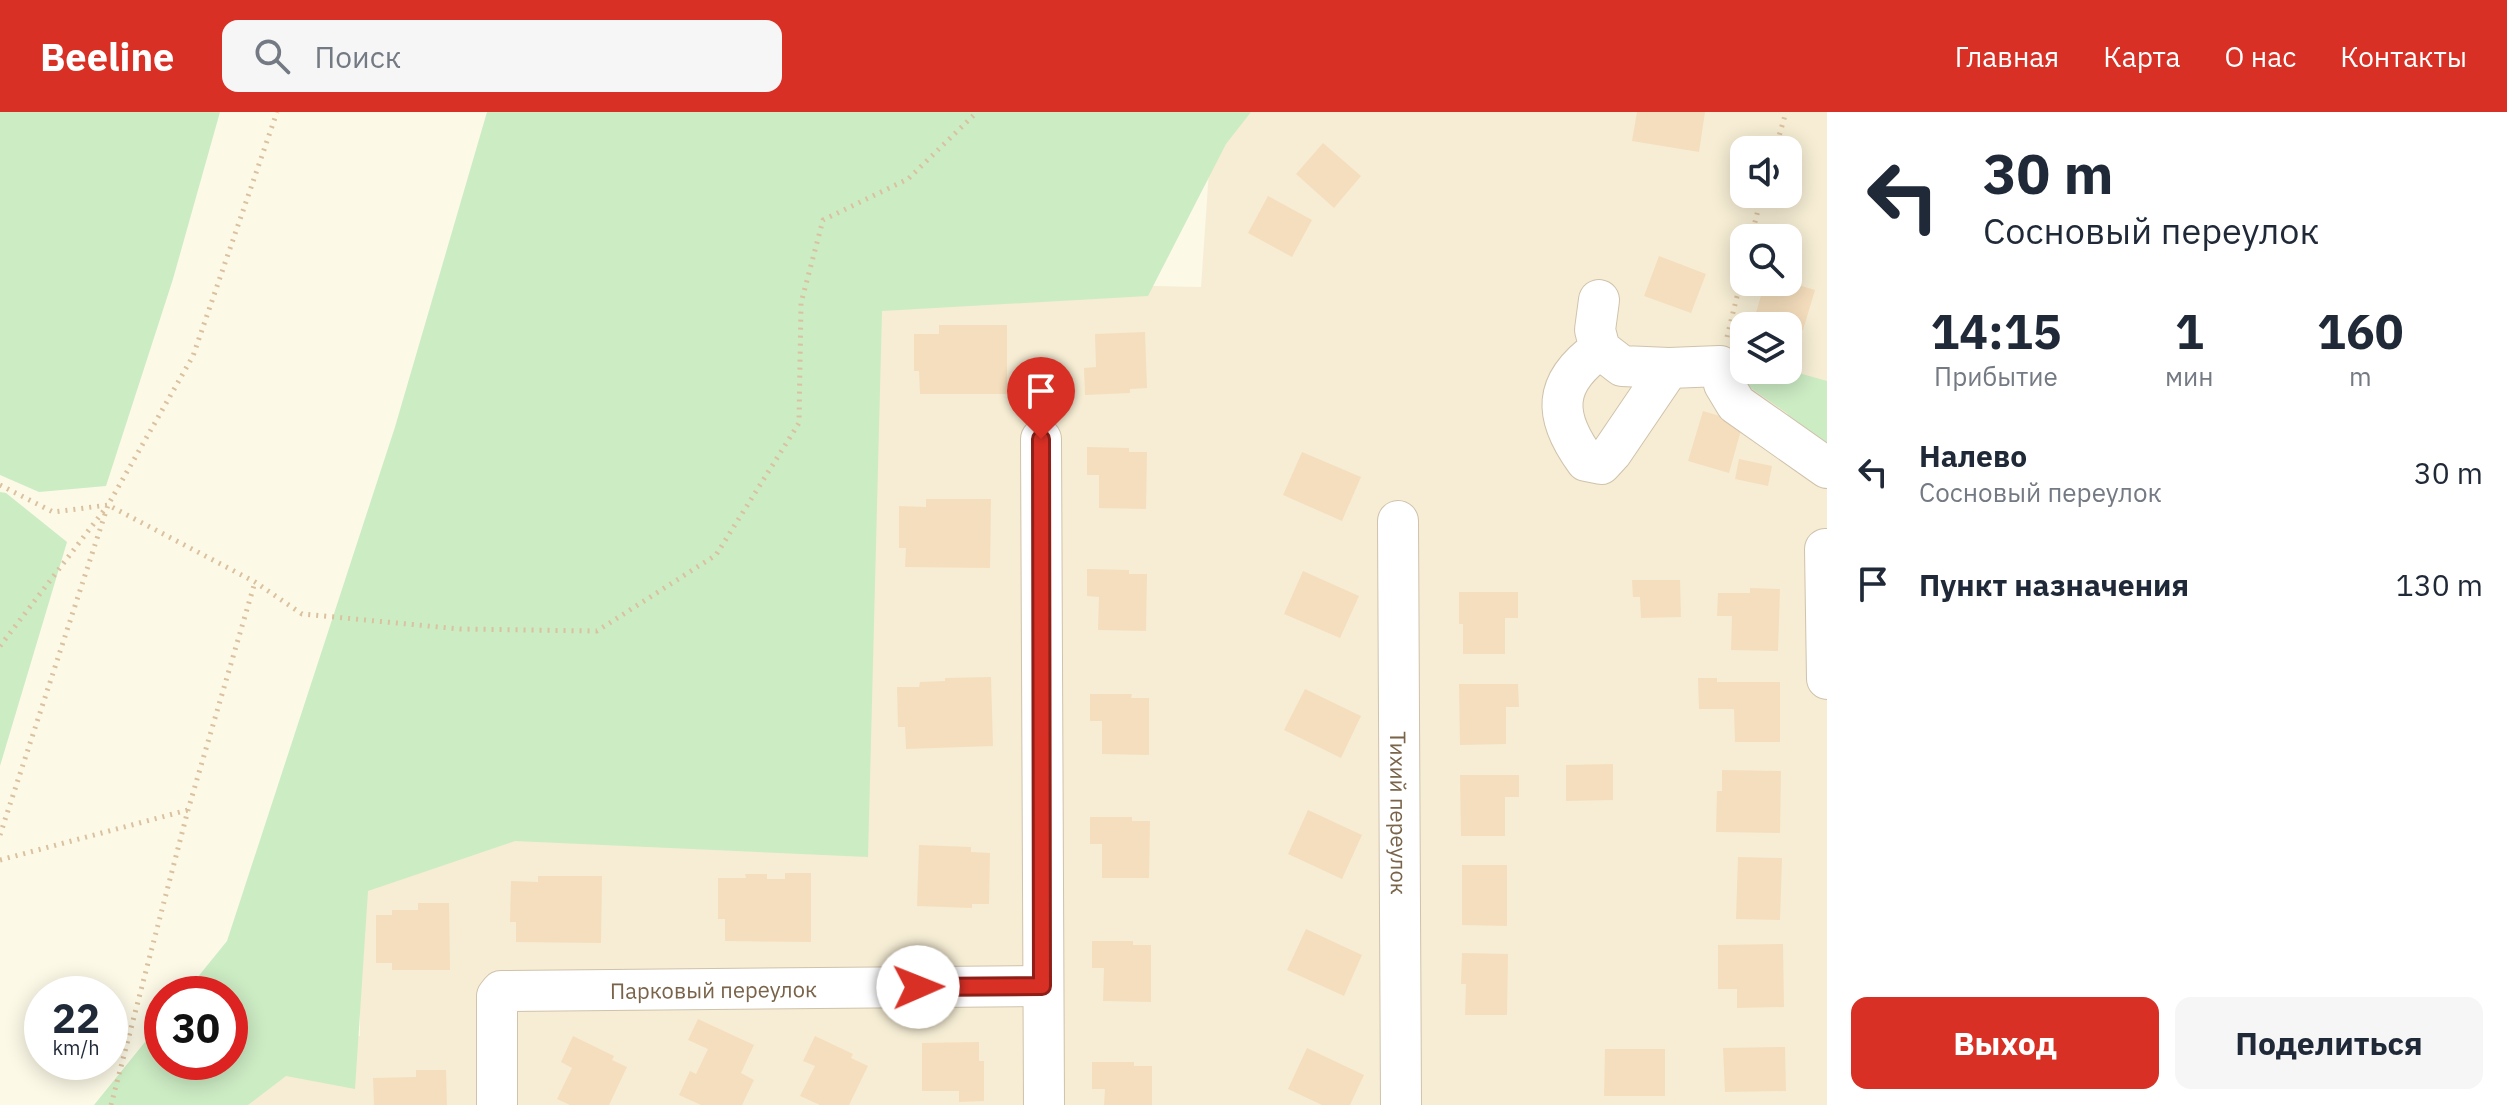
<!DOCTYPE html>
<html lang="ru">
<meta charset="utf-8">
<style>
body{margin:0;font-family:"IBM Plex Sans",sans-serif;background:#f6f6f7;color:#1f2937;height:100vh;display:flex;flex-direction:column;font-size:30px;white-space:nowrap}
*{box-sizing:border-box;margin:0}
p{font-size:26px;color:#747a83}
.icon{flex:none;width:44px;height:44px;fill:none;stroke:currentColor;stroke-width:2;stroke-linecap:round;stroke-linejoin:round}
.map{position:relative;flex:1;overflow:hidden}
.side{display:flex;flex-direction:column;background:#fff;width:680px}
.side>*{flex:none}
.top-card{background:#fff;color:#1f2937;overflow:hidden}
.fabs{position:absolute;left:1730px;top:24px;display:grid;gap:16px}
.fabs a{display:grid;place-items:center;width:72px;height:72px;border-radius:16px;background:#fff;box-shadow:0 4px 20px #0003;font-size:40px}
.speed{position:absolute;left:24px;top:864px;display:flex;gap:16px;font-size:40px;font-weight:700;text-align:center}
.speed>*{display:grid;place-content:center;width:104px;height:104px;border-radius:50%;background:#fff;box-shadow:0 4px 20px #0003;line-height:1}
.speed small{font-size:20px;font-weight:400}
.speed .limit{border:12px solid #d22;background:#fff;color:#111}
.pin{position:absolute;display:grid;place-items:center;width:68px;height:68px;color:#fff;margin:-82px -34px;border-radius:50% 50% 50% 0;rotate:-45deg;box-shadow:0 0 8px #0007}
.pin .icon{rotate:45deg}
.me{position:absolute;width:88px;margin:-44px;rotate:89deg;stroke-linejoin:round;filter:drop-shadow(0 0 6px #0008)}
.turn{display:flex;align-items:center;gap:28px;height:168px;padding:0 24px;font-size:36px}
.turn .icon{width:104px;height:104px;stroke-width:2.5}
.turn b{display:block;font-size:56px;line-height:68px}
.eta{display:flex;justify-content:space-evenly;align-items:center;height:136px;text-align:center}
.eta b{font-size:48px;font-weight:700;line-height:56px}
.action{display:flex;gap:16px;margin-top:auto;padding:16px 24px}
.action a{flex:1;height:92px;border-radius:16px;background:#d93025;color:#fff;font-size:32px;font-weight:700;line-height:92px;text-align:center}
.action a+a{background:#f6f6f7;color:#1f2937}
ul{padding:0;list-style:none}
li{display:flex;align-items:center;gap:24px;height:112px;padding:0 24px}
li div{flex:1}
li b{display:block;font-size:30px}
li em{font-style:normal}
header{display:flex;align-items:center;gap:48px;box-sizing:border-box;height:112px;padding:0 40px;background:#d93025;color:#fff}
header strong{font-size:38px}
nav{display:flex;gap:44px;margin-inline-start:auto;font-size:28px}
.search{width:560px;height:72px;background:#f6f6f7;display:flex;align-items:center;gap:20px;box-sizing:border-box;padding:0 28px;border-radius:16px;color:#747a83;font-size:30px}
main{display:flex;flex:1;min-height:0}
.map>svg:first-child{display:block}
.residential{fill:#f6edd4;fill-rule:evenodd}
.green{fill:#ccecc4}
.building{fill:#f5debd}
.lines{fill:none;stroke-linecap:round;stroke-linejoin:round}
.minor-casing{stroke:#d0c2ab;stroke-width:42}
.path{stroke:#dac19f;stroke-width:5;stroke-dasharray:2 6;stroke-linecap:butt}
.minor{stroke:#fff;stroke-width:40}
.route-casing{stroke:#8d1f18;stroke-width:20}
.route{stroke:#d93025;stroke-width:14}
.labels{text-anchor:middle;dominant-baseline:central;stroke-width:6;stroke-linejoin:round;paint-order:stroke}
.street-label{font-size:22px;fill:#796349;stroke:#fffcee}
</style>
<header>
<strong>Beeline</strong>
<div class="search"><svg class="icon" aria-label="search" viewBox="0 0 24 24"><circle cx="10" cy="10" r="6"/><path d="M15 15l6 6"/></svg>Поиск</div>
<nav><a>Главная</a><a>Карта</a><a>О нас</a><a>Контакты</a></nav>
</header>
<main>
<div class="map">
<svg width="1827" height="993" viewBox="0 0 1827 993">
<rect width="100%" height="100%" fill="#fdf9e7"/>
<path class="residential" d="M1213,0h614v993h-1671l6,-43h68v-28l130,2 -1,-221 493,-536 349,8zM1744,38h44v44h-44zM1744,126h44v44h-44zM1744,214h44v44h-44z"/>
<path class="green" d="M0,0h220l-47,167 -67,207 -67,6 -39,-17z
M487,0h764l-25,32 -78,152 -266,15 -14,546 -353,-16 -147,50 -13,198 -69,-13 -38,29h-154l68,-84v41h68v-68h-46l43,-53 168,-514z
M1744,251v7h44l39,11v78l-45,-33 6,-12 -50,-35 3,-15z
M0,380l6,1 61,49 -67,224z"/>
<path class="building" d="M1637,0h68l-6,40 -67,-11z
M1323,31l38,33 -27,32 -38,-34z
M1268,84l44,24 -20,37 -44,-24z
M1659,144l47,18 -15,39 -47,-17z
M1765,170h23l27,8 -12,40 -48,-14z
M939,213h68v69h-87l-1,-23h-5v-37h25z
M1145,220l2,56 -17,1v4l-45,2 -1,-27 12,-1 -1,-33z
M1703,299l40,12 -14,50 -41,-12z
M1087,335l42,1v4h18l-1,57 -47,-1v-33h-12z
M1302,340l59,25 -19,44 -59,-26z
M1739,347l33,7 -4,20 -33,-7z
M926,387h65l-1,69 -85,-1 1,-19h-7v-42l27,1z
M1087,457l42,1v4h18l-1,57 -48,-1 1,-33 -12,-1z
M1303,459l56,25 -19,42 -56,-24z
M1632,468h48l1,37 -40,1 -1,-21h-7z
M1750,476l30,1 -2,62 -47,-1 1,-34h-15l1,-23h32z
M1459,480h59v26h-13v36h-42v-30h-4z
M991,565l2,69 -87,3 -1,-22h-7l-1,-40h22l1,-5 25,-1v-3z
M1698,566h19v4h63v60h-45l-1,-33h-35z
M1459,572h59l1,23h-13v37l-46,1z
M1305,577l56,27 -20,42 -57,-28z
M1090,582h42l-1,4h18v57l-47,-1v-33h-12z
M1613,652v36l-47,1v-36z
M1722,658l59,1 -1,62 -64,-1 1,-41h5z
M1460,663h59v22h-14v39h-44z
M1308,698l54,25 -20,44 -54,-25z
M1090,705h42v4h18l-1,57h-47v-34h-12z
M919,733l52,2v5l19,1 -1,51h-17v4l-55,-2z
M1738,745l44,1 -2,62 -44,-1z
M1462,753h45v61l-45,-1z
M785,761h26v69l-86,-1v-22h-7v-41h28l-1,-4h22v5h18z
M538,764h64l-1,67 -85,-1v-20h-6l1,-41 27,1z
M418,791h31l1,67h-58v-7h-16v-48h16v-5h26z
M1306,817l56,26 -18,41 -57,-26z
M1092,829h41v4h18v57l-48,-1 1,-33h-12z
M1783,832l1,63 -47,1v-19h-19v-44z
M1462,841l46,1 -1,61h-42l1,-31h-5z
M698,907l56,26 -13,28 13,7 -12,25h-41l-22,-10 11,-24 6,3 12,-25 -20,-9z
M573,924l41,20 -2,4 15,7 -18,38h-39l-13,-6 15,-31 -11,-6z
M815,924l38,18 -2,4 17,8 -19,39h-29l-20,-9 15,-30 -12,-5z
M979,930v19h5v40l-25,1v-11h-37v-48z
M1785,935l1,44 -61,1 -2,-44z
M1307,936l57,27 -14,30h-28l-34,-16z
M1605,937h60v47h-61z
M1092,950h42v4h18v39h-48l1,-16h-13z
M416,958h30l1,35h-73l-1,-27 43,-1z"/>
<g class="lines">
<g class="minor-casing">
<g id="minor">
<path d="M1599,188l-4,30 5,19 22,17 47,2 -57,84 -11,12 -15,-3c-33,-45 -34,-78 14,-112"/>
<path d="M1669,256l51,-2 4,18 12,20 91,64"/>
<path d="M1041,327l3,666"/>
<path id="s1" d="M1398,409l3,584"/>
<path d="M1825,437l2,130"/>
<path id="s2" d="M497,993v-109l4,-5 541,-5"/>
</g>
</g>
<path class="path" d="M1775,38l11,-38
M1751,126l11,-44
M1727,225l17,-69
M0,373l53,27 55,-7 147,77 47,32 158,15 137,2 119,-76 83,-132 2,-120 22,-83 85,-41 69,-67
M0,534l105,-137
M0,723l108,-330 85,-149 84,-244
M0,748l188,-50
M111,993l77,-295 67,-228"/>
<use href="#minor" class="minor"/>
</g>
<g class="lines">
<g class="route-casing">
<path id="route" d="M918,875l124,-1 -1,-547"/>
</g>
<use href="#route" class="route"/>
</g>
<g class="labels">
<g class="street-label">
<text stroke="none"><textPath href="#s1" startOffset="292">Тихий переулок</textPath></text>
<text stroke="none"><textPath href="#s2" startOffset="328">Парковый переулок</textPath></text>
</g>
</g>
</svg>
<div class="fabs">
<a><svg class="icon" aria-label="sound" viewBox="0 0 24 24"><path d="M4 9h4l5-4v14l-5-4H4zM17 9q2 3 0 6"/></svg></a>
<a><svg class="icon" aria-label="search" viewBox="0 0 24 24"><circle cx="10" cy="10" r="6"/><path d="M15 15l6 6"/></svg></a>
<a><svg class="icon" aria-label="layers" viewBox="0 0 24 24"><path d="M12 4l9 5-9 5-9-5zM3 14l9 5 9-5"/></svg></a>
</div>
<div class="speed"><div>22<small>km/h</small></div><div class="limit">30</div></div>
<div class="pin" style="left:1041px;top:327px;background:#d93025"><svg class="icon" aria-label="arrive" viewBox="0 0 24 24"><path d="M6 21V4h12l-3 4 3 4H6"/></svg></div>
<svg class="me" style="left:918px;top:875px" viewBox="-20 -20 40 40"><circle r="19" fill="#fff"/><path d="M0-13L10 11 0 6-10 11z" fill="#d93025"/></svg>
</div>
<section class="side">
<div class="top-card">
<div class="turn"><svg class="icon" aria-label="left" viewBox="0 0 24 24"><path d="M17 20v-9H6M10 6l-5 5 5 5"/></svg><div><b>30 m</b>Сосновый переулок</div></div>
</div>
<div class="eta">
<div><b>14:15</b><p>Прибытие</p></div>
<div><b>1</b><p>мин</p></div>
<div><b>160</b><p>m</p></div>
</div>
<ul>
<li><svg class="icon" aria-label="left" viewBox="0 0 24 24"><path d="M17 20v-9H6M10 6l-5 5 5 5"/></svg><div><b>Налево</b><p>Сосновый переулок</p></div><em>30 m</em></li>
<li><svg class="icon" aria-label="arrive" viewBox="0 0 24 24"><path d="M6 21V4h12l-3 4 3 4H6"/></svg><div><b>Пункт назначения</b></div><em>130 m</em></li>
</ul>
<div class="action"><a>Выход</a><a>Поделиться</a></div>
</section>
</main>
